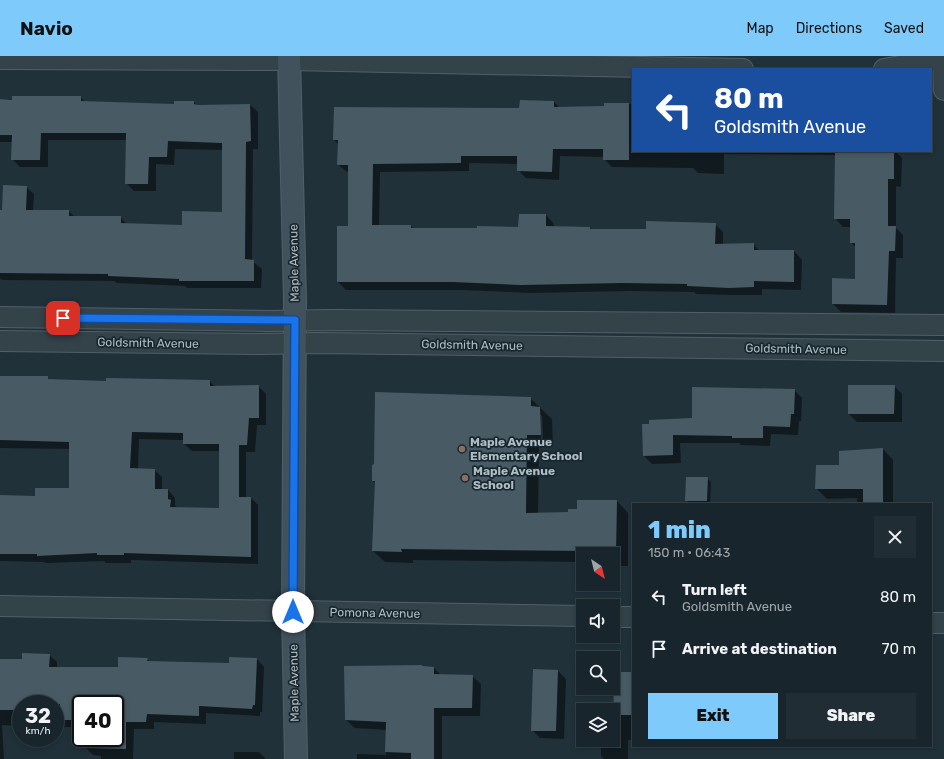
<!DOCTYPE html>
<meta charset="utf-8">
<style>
body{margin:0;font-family:Rubik,sans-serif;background:#212d34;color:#f1f3f6;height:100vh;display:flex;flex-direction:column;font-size:15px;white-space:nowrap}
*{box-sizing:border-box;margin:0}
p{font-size:13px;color:#9fa5a9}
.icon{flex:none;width:22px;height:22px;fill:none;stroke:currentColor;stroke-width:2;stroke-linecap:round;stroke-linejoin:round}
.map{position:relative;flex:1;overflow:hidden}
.side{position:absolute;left:632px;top:447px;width:300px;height:244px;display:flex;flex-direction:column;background:#18252c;border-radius:0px;box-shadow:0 2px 6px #0003,0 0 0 1px #364248}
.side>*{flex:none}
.guide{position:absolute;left:632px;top:12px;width:300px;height:84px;border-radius:0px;box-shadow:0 2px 6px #0003,0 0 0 1px #364248;background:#1a4fa0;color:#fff;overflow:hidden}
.needle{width:26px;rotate:145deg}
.controls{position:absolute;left:576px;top:491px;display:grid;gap:8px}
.controls a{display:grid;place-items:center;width:44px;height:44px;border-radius:0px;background:#18252c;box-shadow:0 2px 6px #0003,0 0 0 1px #364248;font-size:20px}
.speed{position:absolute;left:12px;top:639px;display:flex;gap:8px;font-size:20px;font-weight:700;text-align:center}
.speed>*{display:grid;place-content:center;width:52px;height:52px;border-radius:50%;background:#18252c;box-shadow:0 2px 6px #0003,0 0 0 1px #364248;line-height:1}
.speed small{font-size:10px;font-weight:400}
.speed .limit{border:2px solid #111;border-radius:6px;background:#fff;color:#111}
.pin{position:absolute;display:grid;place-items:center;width:34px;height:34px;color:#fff;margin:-17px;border-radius:8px;box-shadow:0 2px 6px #0006}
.me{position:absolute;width:44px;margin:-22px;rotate:0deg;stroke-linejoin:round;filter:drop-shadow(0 0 3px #0008)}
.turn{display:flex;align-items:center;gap:14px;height:84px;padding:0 16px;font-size:18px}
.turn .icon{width:52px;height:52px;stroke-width:2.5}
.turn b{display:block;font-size:28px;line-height:34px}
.round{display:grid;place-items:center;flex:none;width:42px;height:42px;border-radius:0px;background:#212d34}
.overview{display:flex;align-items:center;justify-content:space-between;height:68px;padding:0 16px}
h1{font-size:24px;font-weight:800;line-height:30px;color:#7ecafb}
.action{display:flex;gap:8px;margin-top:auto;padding:8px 16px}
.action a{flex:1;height:46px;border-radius:0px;background:#7ecafb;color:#111;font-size:16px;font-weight:800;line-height:46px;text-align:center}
.action a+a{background:#212d34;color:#f1f3f6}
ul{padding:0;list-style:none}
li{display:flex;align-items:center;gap:12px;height:52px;padding:0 16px}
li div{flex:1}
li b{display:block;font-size:15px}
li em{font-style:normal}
header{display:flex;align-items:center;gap:24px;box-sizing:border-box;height:56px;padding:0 20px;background:#7ecafb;color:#111}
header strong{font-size:19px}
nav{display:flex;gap:22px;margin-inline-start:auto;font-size:14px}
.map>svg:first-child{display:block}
.shadow{fill:#0007;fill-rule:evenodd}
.building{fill:#485b65;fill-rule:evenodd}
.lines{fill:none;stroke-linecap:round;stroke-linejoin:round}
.street-casing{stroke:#516068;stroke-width:22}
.secondary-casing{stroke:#516068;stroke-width:24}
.street{stroke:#34424a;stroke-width:20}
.secondary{stroke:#42525d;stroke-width:22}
.route-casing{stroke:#114b97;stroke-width:10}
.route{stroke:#1a73e8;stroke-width:7}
.education-dot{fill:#8d6e63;stroke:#19272e;stroke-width:1.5}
.labels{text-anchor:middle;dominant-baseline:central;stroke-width:3.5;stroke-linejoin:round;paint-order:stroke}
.street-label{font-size:12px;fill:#aebdc6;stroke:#19272e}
.poi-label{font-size:12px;font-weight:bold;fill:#aebdc6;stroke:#19272e;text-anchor:start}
</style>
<header>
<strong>Navio</strong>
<nav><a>Map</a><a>Directions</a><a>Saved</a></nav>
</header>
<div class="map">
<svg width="944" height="703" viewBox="0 0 944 703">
<rect width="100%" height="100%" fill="#20313a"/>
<path class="shadow" d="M80,41l6,5 89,3 19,-3 4,4 52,-1 8,7v37h-5l-1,112 10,8 -1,19h-74l-2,-2 -68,-3 -3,-2 -111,-1 -3,-1v-68h3l23,-24 8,7 -1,17h36l6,6h45l7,7 56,2 40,-13v-63l-48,-1 -1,16 -18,-1v27h-22l-8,-8 1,-43h-79v27h-28l-8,-8v-17h-12v-42z
M554,46l6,6 45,-1v-3h28v47h262l7,7 -1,29 -5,-1v42l7,7v23h-7l-1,55 -54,-1 -8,-8 23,-24v-32l-5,-6v-15h-8l-8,-9 1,-63 -112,-1v20l-26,-1 -5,-5 -81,-1 -8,-8v-2l-44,-1 -1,24 -33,-2 -8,-8v-6l-49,-1v8l-89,1 -1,54h32l3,3 105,-1 27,-13 8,9v3l36,1 3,2h54l68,-6 8,8v13l30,-1 7,7h34l8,9 -1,30 -39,-1v6h-24l-42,-1 -2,-2 -64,-1 -100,2 -68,-3h-116l-8,-8 11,-55v-54l-11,-8 1,-20 -5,-5 186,-30z
M0,321h47l3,3 57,2 103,-1 5,6 43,-1 8,8v31h-9l-2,27h-9v46h5l7,7v59l-127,-4v3h-25l-2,-2 -58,2 -2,-1 -44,-1v-65l36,1 34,-8v-40l-70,-1zM139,383l45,1v4l8,7h28v58l-42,-1 -3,-3v-7l-7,-8h-6v-13l-8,-7 -16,-1z
M894,330l8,8v28h-45l-8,-8z
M794,334l8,8 -1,23h-2l-1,14 -27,-1 -1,12 -29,-1 -2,-2h-59l1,20 -29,1 -8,-8 49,-37z
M530,342l22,21 1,27h-14l-1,68 31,-1 48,-12 11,12v53h-15v-12h-30v8l-170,-2v3l-28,-1 -12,-11 3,-68 -3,-2v-16zM540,358l2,2 1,24h-2z
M883,393l10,11v44h-36v-6l-30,1 -11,-11 24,-22z
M707,422l4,4 -1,22h-20l-4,-4z
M49,599l8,7v6h62l28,-9 3,3 80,2 27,-5 7,8 -2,45h-2v4l-54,-3v11l-52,-2v7h-20l-1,30h-32v-3l-8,-1 -7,-7v-10h29v-34h-34v23h-26v-23h-34v22l-19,-1 2,34h-4v-99h23z
M422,610l2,2h10l7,7 31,1 9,8 -1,32h-38v43h-85v-5l29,1 1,-25 -32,-2 -9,-8 -1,-53z
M558,615l8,8 -2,60 -24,-1 -8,-8z
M614,617h19v67h-5v19h-24l-3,-3v-16h12v-4h6l-4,-4z
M234,696h25l7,7h-32z"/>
<path class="building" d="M12,40h69v5l93,3v-3h20v3l4,1 52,-1 1,37 -5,1 -1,117 9,1v21h-75v-2l-71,-3v-2l-108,-1v-63h2l1,-25 24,1 -1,24h43v6h52v7l61,2v-14l40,1v-69l-54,-2 -1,16h-18l-1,27h-23l1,-51h-85l-1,27h-29l1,-25h-12v-36l12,1z
M520,44l34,1v6l50,-1v-3h25v57h-26v-11h-50l-1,23 -35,-1v-15h-56v7l-88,1 -1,61h39v3h66v-2l41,1 1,-13h27v12l44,1v2h56v-8l70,2 -1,21 39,-1v7h40v32l-40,-1v6l-25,1 -42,-2v-2l-65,-1 -101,2 -68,-3h-116v-56h11v-61h-11l1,-25h-5l1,-33 185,1z
M835,95h59v28h-6v47h8l-1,25h-6l-2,54 -55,-1v-26l23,1v-36h-5v-24h-16z
M0,320h48v3l58,2v-3l104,2v6l49,-1v33h-10l-2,27h-8v52h12v60l-127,-4v2h-27v-2l-60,3v-2h-37v-59l35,1v-8h34v-46l-69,-2zM132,376l51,1v11h36v64l-49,-1 1,-7 -3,-1v-10h-13v-20l-25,-1z
M848,329h47l-1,29h-46z
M692,331l103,2 -1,25h-3l-1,13 -27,-1v12h-31v-2l-59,-1v20l-30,1 -1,-32h7v-4l43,-2z
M375,336l156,5v9l9,1 1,28h-14l-1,78 42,-1v-3h9v-9h40l-1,54h-28v-3l-187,-2 1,3 -30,-1 3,-70h-3v-16l2,-1z
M883,392v56h-20v-15h-48l1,-24h23v-14z
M686,421h22l-1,24h-22z
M22,597l28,1 -1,13h69v-10l30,1 -1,3 82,2v-6l28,1 -2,47h-2l-1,4 -53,-3v10l-52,-2 -1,8h-20v27l-41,-1v-10h30v-34h-34v16h-20l-1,-16h-39v6h-21v-51h22z
M422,609v1l12,1v7l39,1 -1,33h-38v51h-23v-6l-26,-1 1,-30 -41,-2 -1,-54z
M533,613l25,1 -2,61h-25z
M613,616h20v43h-19z"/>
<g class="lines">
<g class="street-casing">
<path id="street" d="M943,0l1,34
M0,3l289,1 454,9
M884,13l60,-11
M0,261l269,4 62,-1 613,5
M0,285l259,3 61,-1 624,8
M0,550l583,10
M613,561h20
M931,567h13"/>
</g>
<g class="secondary-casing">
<path id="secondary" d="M289,0l6,245 -2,311 3,147"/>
</g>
<use href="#street" class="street"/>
<use href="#secondary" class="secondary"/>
</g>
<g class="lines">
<g class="route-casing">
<path id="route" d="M63,262l232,2 -2,292"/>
</g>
<use href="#route" class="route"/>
</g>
<g class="education-dot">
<circle cx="462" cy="393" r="4"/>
<circle cx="465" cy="422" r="4"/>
</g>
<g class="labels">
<g class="street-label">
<text transform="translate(294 207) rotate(-91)">Maple Avenue</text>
<text transform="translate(148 287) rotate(1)">Goldsmith Avenue</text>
<text transform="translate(472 289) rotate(1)">Goldsmith Avenue</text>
<text transform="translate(796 293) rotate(1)">Goldsmith Avenue</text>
<text transform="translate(375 557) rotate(1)">Pomona Avenue</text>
<text transform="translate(294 627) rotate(-91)">Maple Avenue</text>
</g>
<g class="poi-label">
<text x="470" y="386">Maple Avenue<tspan x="470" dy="14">Elementary School</tspan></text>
<text x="473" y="415">Maple Avenue<tspan x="473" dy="14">School</tspan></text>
</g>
</g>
</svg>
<div class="controls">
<a><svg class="needle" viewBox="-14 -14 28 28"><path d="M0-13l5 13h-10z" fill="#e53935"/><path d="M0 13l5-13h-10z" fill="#9fa5a9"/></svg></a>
<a><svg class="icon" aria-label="sound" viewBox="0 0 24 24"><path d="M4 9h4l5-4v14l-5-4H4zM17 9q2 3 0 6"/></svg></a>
<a><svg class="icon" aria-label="search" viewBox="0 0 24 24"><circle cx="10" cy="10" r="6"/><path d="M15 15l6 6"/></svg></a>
<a><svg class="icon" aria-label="layers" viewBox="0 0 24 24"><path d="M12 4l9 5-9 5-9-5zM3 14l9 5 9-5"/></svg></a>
</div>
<div class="speed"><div>32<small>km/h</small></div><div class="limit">40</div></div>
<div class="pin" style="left:63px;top:262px;background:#d93025"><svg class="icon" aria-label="arrive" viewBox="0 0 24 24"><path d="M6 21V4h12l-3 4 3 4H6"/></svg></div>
<svg class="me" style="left:293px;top:556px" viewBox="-20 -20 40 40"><circle r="19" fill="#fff"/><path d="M0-13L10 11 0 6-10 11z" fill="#1a73e8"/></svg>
<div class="guide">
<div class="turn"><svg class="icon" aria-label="left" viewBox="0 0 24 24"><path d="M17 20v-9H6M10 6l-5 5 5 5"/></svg><div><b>80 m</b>Goldsmith Avenue</div></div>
</div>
<section class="side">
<div class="overview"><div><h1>1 min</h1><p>150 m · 06:43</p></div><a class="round"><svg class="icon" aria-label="close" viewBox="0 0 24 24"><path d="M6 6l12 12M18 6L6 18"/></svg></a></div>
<ul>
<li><svg class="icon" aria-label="left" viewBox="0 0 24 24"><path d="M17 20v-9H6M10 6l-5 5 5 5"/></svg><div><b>Turn left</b><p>Goldsmith Avenue</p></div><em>80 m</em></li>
<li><svg class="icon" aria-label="arrive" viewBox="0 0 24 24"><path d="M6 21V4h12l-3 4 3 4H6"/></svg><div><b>Arrive at destination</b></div><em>70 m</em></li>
</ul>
<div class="action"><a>Exit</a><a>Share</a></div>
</section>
</div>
